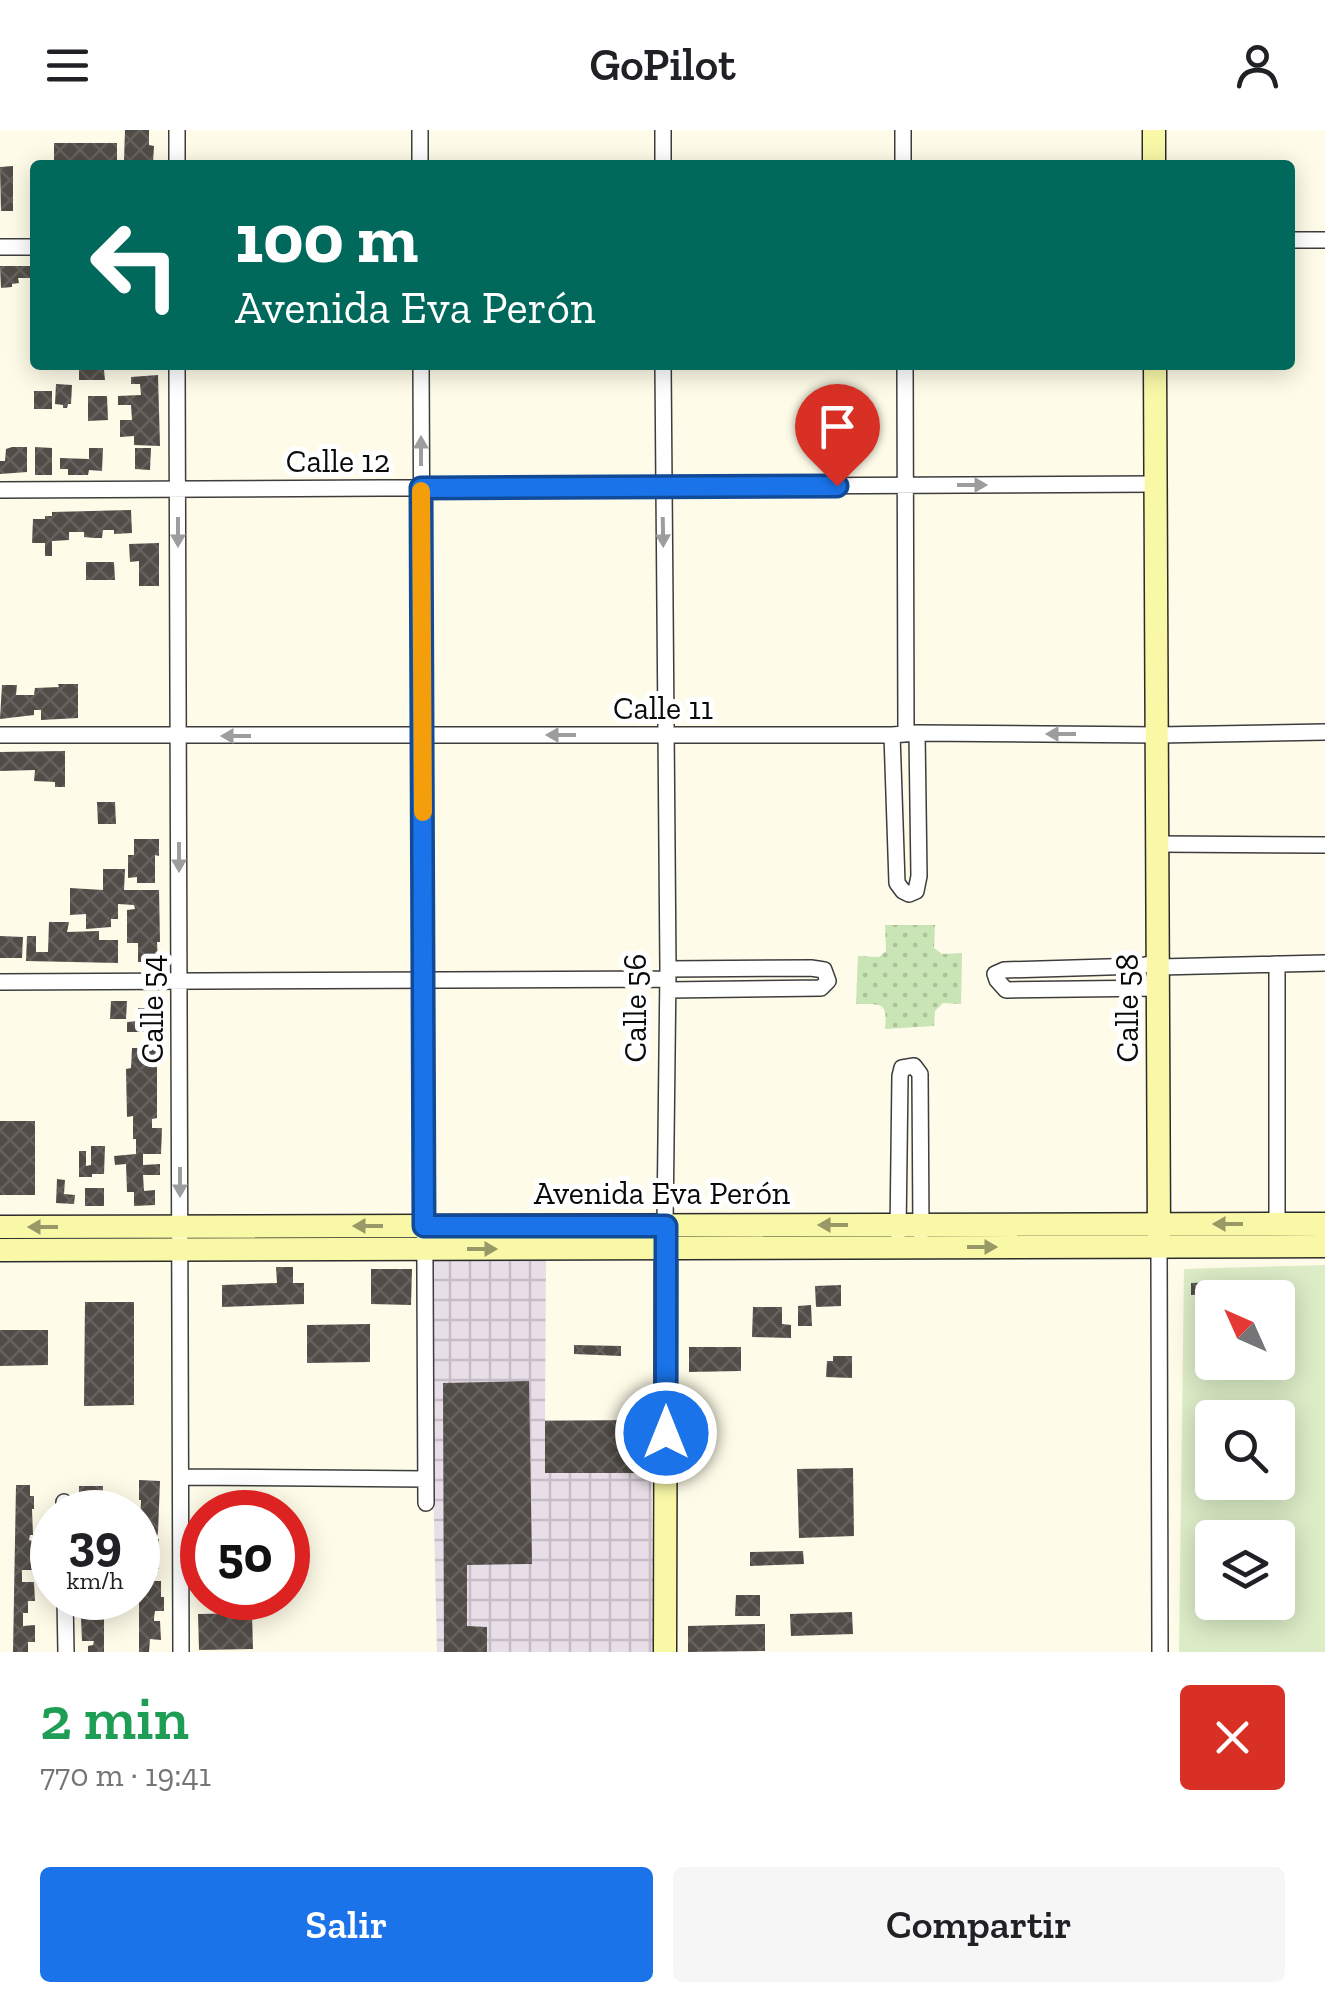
<!DOCTYPE html>
<html lang="es">
<meta charset="utf-8">
<style>
body{margin:0;font-family:"Zilla Slab",serif;background:#f6f6f6;color:#202124;height:100vh;display:flex;flex-direction:column;font-size:38px;white-space:nowrap}
*{box-sizing:border-box;margin:0}
p{font-size:32px;color:#757577}
.icon{flex:none;width:55px;height:55px;fill:none;stroke:currentColor;stroke-width:2;stroke-linecap:round;stroke-linejoin:round}
.map{position:relative;height:1522px;overflow:hidden}
.sheet{display:flex;flex-direction:column;background:#fff;flex:1}
.sheet>*{flex:none}
.hud{position:absolute;left:30px;top:30px;width:1265px;height:210px;border-radius:10px;box-shadow:0 5px 25px #0003;background:#00695c;color:#fff;overflow:hidden}
.needle{width:65px;rotate:315deg}
.controls{position:absolute;left:1195px;top:1150px;display:grid;gap:20px}
.controls a{display:grid;place-items:center;width:100px;height:100px;border-radius:10px;background:#fff;box-shadow:0 5px 25px #0003;font-size:50px}
.speed{position:absolute;left:30px;top:1360px;display:flex;gap:20px;font-size:50px;font-weight:700;text-align:center}
.speed>*{display:grid;place-content:center;width:130px;height:130px;border-radius:50%;background:#fff;box-shadow:0 5px 25px #0003;line-height:1}
.speed small{font-size:25px;font-weight:400}
.speed .limit{border:15px solid #d22;background:#fff;color:#111}
.pin{position:absolute;display:grid;place-items:center;width:85px;height:85px;color:#fff;margin:-102px -42px;border-radius:50% 50% 50% 0;rotate:-45deg;box-shadow:0 0 10px #0007}
.pin .icon{rotate:45deg}
.me{position:absolute;width:110px;margin:-55px;rotate:0deg;stroke-linejoin:round;filter:drop-shadow(0 0 8px #0008)}
.turn{display:flex;align-items:center;gap:35px;height:210px;padding:0 40px;font-size:45px}
.turn .icon{width:130px;height:130px;stroke-width:2.5}
.turn b{display:block;font-size:70px;line-height:85px}
.round{display:grid;place-items:center;flex:none;width:105px;height:105px;border-radius:10px;background:#f6f6f6}
.overview{display:flex;align-items:center;justify-content:space-between;height:170px;padding:0 40px}
h1{font-size:60px;font-weight:600;line-height:75px;color:#1e9e55}
.cta{display:flex;gap:20px;margin-top:auto;padding:20px 40px}
.cta a{flex:1;height:115px;border-radius:10px;background:#1a73e8;color:#fff;font-size:40px;font-weight:600;line-height:115px;text-align:center}
.cta a+a{background:#f6f6f6;color:#202124}
header{display:flex;justify-content:space-between;align-items:center;height:130px;padding:0 40px;background:#fff;font-size:45px;font-weight:600}
.map>svg:first-child{display:block}
.industrial{fill:url(#industrial-grid)}
.grass{fill:url(#grass-dots)}
.pitch{fill:#dbecc6;fill-rule:evenodd}
.building{fill:url(#building-cross-hatch)}
.lines{fill:none;stroke-linecap:round;stroke-linejoin:round}
.street-casing{stroke:#3d3d3d;stroke-width:18}
.secondary-casing{stroke:#2c2c2c;stroke-width:25}
.street{stroke:#fff;stroke-width:15}
.secondary{stroke:#f9f8a7;stroke-width:22}
.oneway{fill:#9d9d9d}
.oneway2{fill:#999968}
.route-casing{stroke:#114b97;stroke-width:25}
.route{stroke:#1a73e8;stroke-width:18}
.slow{stroke:#f59e0b;stroke-width:18}
.labels{text-anchor:middle;dominant-baseline:central;stroke-width:10;stroke-linejoin:round;paint-order:stroke}
.street-label{font-size:32px;fill:#0a0a0a;stroke:#fff}
</style>
<header><svg class="icon" aria-label="menu" viewBox="0 0 24 24"><path d="M4 6h16M4 12h16M4 18h16"/></svg>GoPilot<svg class="icon" aria-label="person" viewBox="0 0 24 24"><circle cx="12" cy="8" r="4"/><path d="M4 21q1-7 8-7t8 7"/></svg></header>
<div class="map">
<svg width="1325" height="1522" viewBox="0 0 1325 1522">
<defs>
<pattern id="industrial-grid" width="8" height="8" patternUnits="userSpaceOnUse" patternTransform="scale(2.5)"><rect width="8" height="8" fill="#e8dee8"/><path d="M0 4h8M4 0v8" fill="none" stroke="#c6bdc6"/></pattern>
<pattern id="grass-dots" width="8" height="8" patternUnits="userSpaceOnUse" patternTransform="scale(2.5)"><rect width="8" height="8" fill="#c9e4b5"/><path d="M2 2h.1M6 6h.1" fill="none" stroke="#abc29a" stroke-width="1.8" stroke-linecap="round"/></pattern>
<pattern id="building-cross-hatch" width="8" height="8" patternUnits="userSpaceOnUse" patternTransform="scale(2.5)"><rect width="8" height="8" fill="#514c47"/><path d="M0 0l8 8M0 8l8-8" fill="none" stroke="#65615d"/></pattern>
</defs>
<rect width="100%" height="100%" fill="#fefbe8"/>
<path class="industrial" d="M428,1130h118l-1,160h105l5,232h-218z"/>
<path class="grass" d="M885,795h50l-1,23 8,6 20,-1 -1,51 -18,-1 -8,8 -1,15 -49,3c3,-28 -4,-25 -29,-25l2,-48 21,1 7,-6z"/>
<path class="pitch" d="M1325,1135v387h-146l5,-383zM1212,1168h66v64h-66zM1212,1288h66v64h-66zM1212,1408h66v64h-66z"/>
<path class="building" d="M125,0h24v15l5,1 -1,17 -29,-2z
M54,13h63v22h-63z
M13,36v45h-12l-1,-44z
M0,136h35v12h-17l1,5 -7,1v3l-11,1z
M79,240h25l1,10h-26z
M158,245l2,71 -26,-1v-9l-14,1v-17h12l-1,-15h-13v-9l23,-1 -1,-11h-9v-7z
M56,254l16,1 -1,19h-3l-1,4h-4v-3l-8,-1z
M34,261h18v18h-18z
M88,266h19l1,24 -20,1z
M12,317h15v25l-27,2v-13h5l1,-12z
M35,317l17,1v27h-17z
M89,318h14l-1,23 -13,-1 -1,5h-20v-6h-8v-11l29,1z
M135,318h16l-1,22 -15,-1z
M131,380l1,23 -18,1v-4h-11l-1,8h-8l-10,-1v-5h-15v8l-17,1v15h-7v-13h-13l1,-24h12v-3h7v-4z
M159,413v43h-20v-25l-9,1 -1,-18z
M86,432h28l1,18h-29z
M58,554h20v34l-37,2v-10h-7v5l-34,4 2,-34h15l-1,10h18l1,-7 24,-1z
M65,621v36h-10v-5l-21,-1 1,-11 -35,1v-19z
M97,672h18l1,22h-18z
M134,709h25v17l-4,-1v28h-18v-6l-9,1v-23h6z
M103,739h22l-1,21h35l1,52h-3l1,20h-20v-19h-11v-33l8,-1 -1,-4 -16,-1v15h-7v8l-25,2v-15l-16,1v-27l33,2z
M49,792h20l-2,10 32,-1v9h19v23l-92,-2 1,-25h9v16h12z
M0,806l23,1 -1,21h-22z
M111,871h16l-1,18h-16z
M138,878h20v24h-31v-10l11,-1z
M132,918h25v70l-5,1v9h10l-1,26h-18v11l17,-1v11h-17l1,16 11,-1v15l-21,1v-14h-7l-1,-28 -11,1 -1,-9 22,-2v-15h-3v-23l-6,1 -1,-48 5,-1z
M0,991h35v74h-35z
M91,1016h14l-1,28h-12v3h-13v-26h7v15l5,-1z
M57,1049l8,1 -1,14 11,1 -1,9 -18,-1z
M85,1058h19v18h-19z
M276,1137h17v16h11v21l-82,3v-22l55,-2z
M371,1139h41l-1,36 -40,-1z
M1218,1152v12l-27,1v-12z
M841,1155v21l-25,1 -1,-21z
M85,1172h49v103l-50,1z
M811,1175l1,21h-14v-20z
M753,1177h29v17l9,1v13l-39,-1z
M370,1194v38l-63,1v-38z
M0,1200h48v35l-48,1z
M574,1215l47,1v10l-47,-2z
M689,1217h52v24l-52,1z
M833,1226h19v22l-26,-1 1,-16h6z
M529,1251l3,183 -65,1v61l20,1v25h-43l-1,-269z
M650,1290v53h-105v-52z
M853,1338l1,68 -55,2 -2,-69z
M139,1350l21,1 -2,52 -2,6h3l-3,21h3v9h-21v-35h2l1,-34h-2z
M16,1355h14v11h4v13h-2l1,26h-3l-1,5 3,1 1,14h-3l2,15h-10v12h12l1,19h-7v12h-5v13l12,-1v17h-7v10h-15z
M79,1356h24l-1,26h-16v-4h-7z
M803,1421l1,13 -54,2v-14z
M139,1442h9v9h13v16h3v14h-9l-1,7v3h6l1,19 -11,-1 -1,13h-10z
M736,1465h24v21h-25z
M81,1468h33v15h-10v39h-16v-6l5,-1 1,-4h-12l-1,-23h13l-1,-4h-12z
M852,1482l1,22 -62,2 -1,-22z
M252,1483l1,36 -54,1 -1,-36z
M765,1494v27l-77,1v-26z"/>
<g class="lines">
<g class="street-casing">
<path id="street" d="M177,0v35
M420,0v35
M663,0v35
M903,0v35
M1290,110h35
M0,117h35
M177,235l4,1287
M421,235l5,1138
M663,235l5,604 -3,256
M905,235l1,369
M0,360l1156,-6
M0,605h892l25,-2 241,2 167,-3
M892,605l5,148 6,8 6,3 7,-3 3,-15 -2,-143
M1159,714l166,1
M1277,834v260
M1160,837l165,-4
M0,852l668,-3
M1159,858l-153,2 -9,-10 -2,-6 9,-4 136,-4 20,-4
M668,860l153,-2 7,-7 -4,-11 -13,-2 -143,1
M898,1103l2,-157 2,-8 12,-2 6,8 1,159
M1159,1117l1,405
M181,1347l245,2
M64,1372v10
M65,1468l1,54"/>
</g>
<g class="secondary-casing">
<path id="secondary" d="M1154,35v-35
M1155,235l4,871
M0,1097l1325,-3
M0,1120l1325,-4
M665,1522l1,-418"/>
</g>
<use href="#street" class="street"/>
<use href="#secondary" class="secondary"/>
</g>
<defs><path id="oneway-solid" d="M-6-.8H1V-3.2L6.5 0L1 3.2V.8H-6Z" transform="scale(2.5)"/></defs>
<g class="oneway">
<use href="#oneway-solid" transform="translate(421 321) rotate(-90)"/>
<use href="#oneway-solid" transform="translate(972 355)"/>
<use href="#oneway-solid" transform="translate(178 402) rotate(90)"/>
<use href="#oneway-solid" transform="translate(663 402) rotate(89)"/>
<use href="#oneway-solid" transform="translate(1061 604) rotate(-180)"/>
<use href="#oneway-solid" transform="translate(561 605) rotate(-180)"/>
<use href="#oneway-solid" transform="translate(236 606) rotate(180)"/>
<use href="#oneway-solid" transform="translate(179 727) rotate(90)"/>
<use href="#oneway-solid" transform="translate(180 1052) rotate(90)"/>
</g>
<g class="oneway2">
<use href="#oneway-solid" transform="translate(1228 1094) rotate(180)"/>
<use href="#oneway-solid" transform="translate(833 1095) rotate(180)"/>
<use href="#oneway-solid" transform="translate(368 1096) rotate(180)"/>
<use href="#oneway-solid" transform="translate(43 1097) rotate(180)"/>
<use href="#oneway-solid" transform="translate(982 1117)"/>
<use href="#oneway-solid" transform="translate(482 1119)"/>
</g>
<g class="lines">
<g class="route-casing">
<path id="route" d="M666,1303v-207h-242l-3,-738 416,-2"/>
</g>
<use href="#route" class="route"/>
<path class="slow" d="M421,361l2,321"/>
</g>
<g class="labels">
<g class="street-label">
<text x="338" y="331">Calle 12</text>
<text x="663" y="578">Calle 11</text>
<text transform="translate(635 878) rotate(-90)">Calle 56</text>
<text transform="translate(1127 878) rotate(-90)">Calle 58</text>
<text transform="translate(152 879) rotate(-90)">Calle 54</text>
<text x="662" y="1063">Avenida Eva Perón</text>
</g>
</g>
</svg>
<div class="controls">
<a><svg class="needle" viewBox="-14 -14 28 28"><path d="M0-13l5 13h-10z" fill="#e53935"/><path d="M0 13l5-13h-10z" fill="#757577"/></svg></a>
<a><svg class="icon" aria-label="search" viewBox="0 0 24 24"><circle cx="10" cy="10" r="6"/><path d="M15 15l6 6"/></svg></a>
<a><svg class="icon" aria-label="layers" viewBox="0 0 24 24"><path d="M12 4l9 5-9 5-9-5zM3 14l9 5 9-5"/></svg></a>
</div>
<div class="speed"><div>39<small>km/h</small></div><div class="limit">50</div></div>
<div class="pin" style="left:837px;top:356px;background:#d93025"><svg class="icon" aria-label="arrive" viewBox="0 0 24 24"><path d="M6 21V4h12l-3 4 3 4H6"/></svg></div>
<svg class="me" style="left:666px;top:1303px" viewBox="-20 -20 40 40"><circle r="17" fill="#1a73e8" stroke="#fff" stroke-width="3"/><path d="M0-11L8 9 0 5-8 9z" fill="#fff"/></svg>
<div class="hud">
<div class="turn"><svg class="icon" aria-label="left" viewBox="0 0 24 24"><path d="M17 20v-9H6M10 6l-5 5 5 5"/></svg><div><b>100 m</b>Avenida Eva Perón</div></div>
</div>
</div>
<section class="sheet">
<div class="overview"><div><h1>2 min</h1><p>770 m · 19:41</p></div><a class="round" style="background:#d93025;color:#fff"><svg class="icon" aria-label="close" viewBox="0 0 24 24"><path d="M6 6l12 12M18 6L6 18"/></svg></a></div>
<div class="cta"><a>Salir</a><a>Compartir</a></div>
</section>
